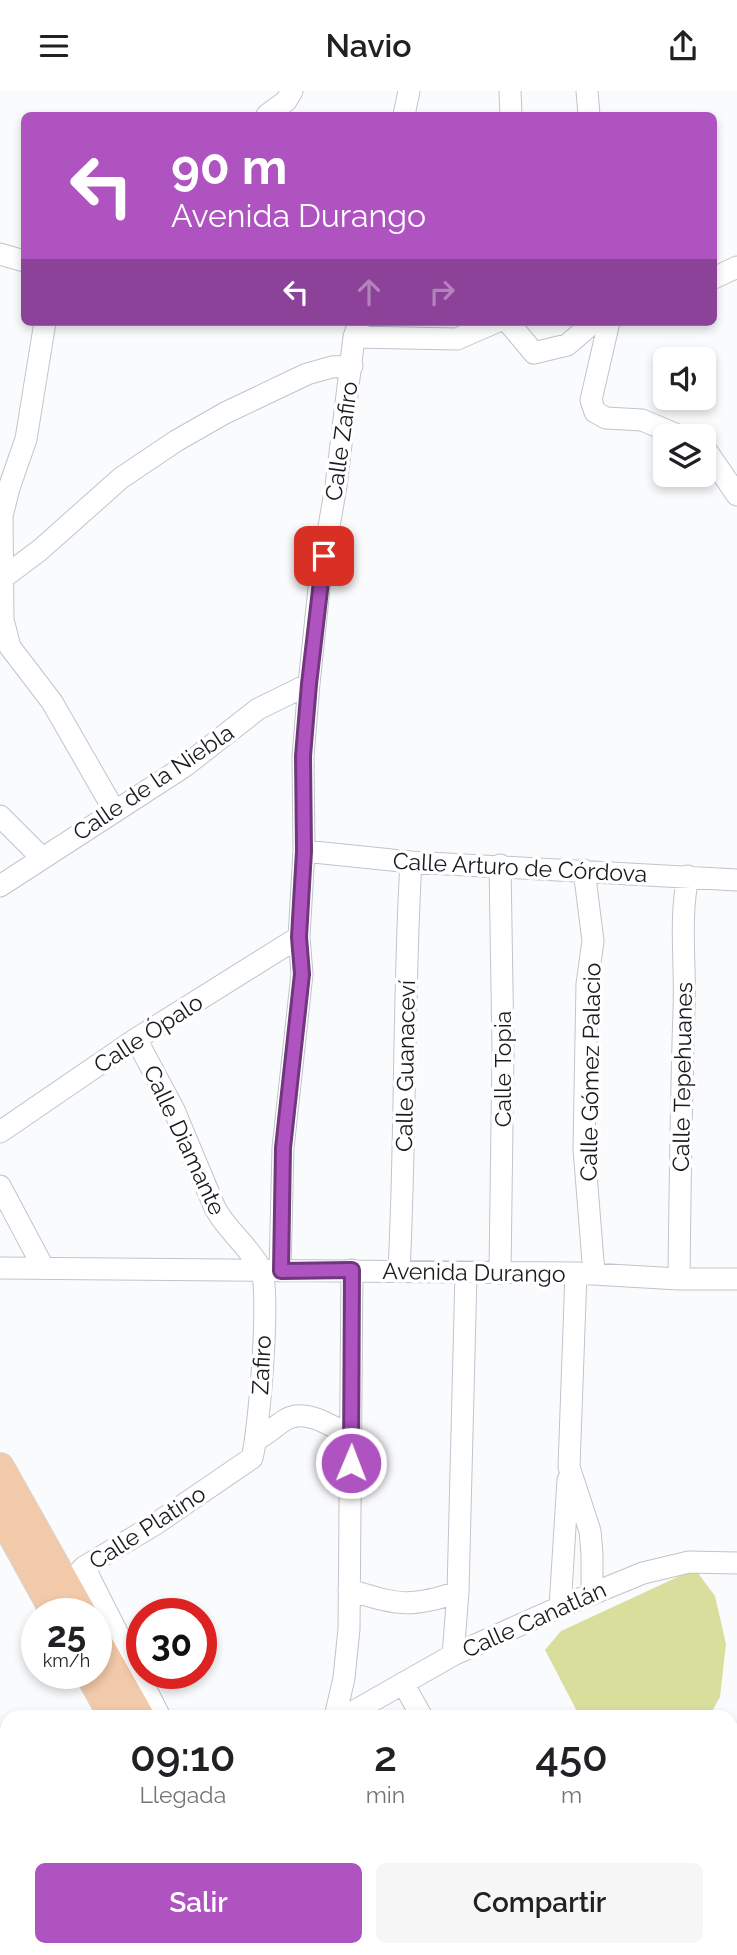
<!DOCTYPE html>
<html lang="es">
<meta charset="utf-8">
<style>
body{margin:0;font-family:Raleway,sans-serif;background:#f6f6f6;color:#202124;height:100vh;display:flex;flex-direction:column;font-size:26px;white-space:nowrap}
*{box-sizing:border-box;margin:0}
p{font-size:23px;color:#757577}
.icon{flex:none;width:38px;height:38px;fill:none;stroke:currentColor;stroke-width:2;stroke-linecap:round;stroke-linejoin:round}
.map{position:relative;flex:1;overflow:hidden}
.details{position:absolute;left:0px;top:1619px;width:738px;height:247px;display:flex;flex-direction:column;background:#fff;border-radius:21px 21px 0 0;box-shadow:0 4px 10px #0003}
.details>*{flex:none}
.top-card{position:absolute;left:21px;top:21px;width:696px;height:214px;border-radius:10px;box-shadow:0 4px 10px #0003;background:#ae53bf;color:#fff;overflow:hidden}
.fabs{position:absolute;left:653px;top:256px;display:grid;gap:14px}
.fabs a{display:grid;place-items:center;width:63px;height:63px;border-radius:10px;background:#fff;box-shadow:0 4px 10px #0003;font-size:35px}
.speed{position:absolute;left:21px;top:1507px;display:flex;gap:14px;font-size:35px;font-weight:700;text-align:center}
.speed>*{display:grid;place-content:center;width:91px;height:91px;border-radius:50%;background:#fff;box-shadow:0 4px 10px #0003;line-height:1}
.speed small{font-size:18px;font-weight:400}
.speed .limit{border:10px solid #d22;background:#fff;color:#111}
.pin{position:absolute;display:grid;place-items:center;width:60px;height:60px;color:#fff;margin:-30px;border-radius:14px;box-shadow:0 4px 10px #0006}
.me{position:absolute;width:77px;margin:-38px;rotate:1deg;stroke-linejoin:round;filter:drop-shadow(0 0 5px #0008)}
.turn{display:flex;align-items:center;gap:24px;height:147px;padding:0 35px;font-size:32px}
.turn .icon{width:91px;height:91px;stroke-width:2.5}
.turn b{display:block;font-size:49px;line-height:60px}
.lanes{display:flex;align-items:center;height:66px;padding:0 35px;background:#0003;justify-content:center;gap:35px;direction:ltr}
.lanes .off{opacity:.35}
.eta{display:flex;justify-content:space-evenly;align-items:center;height:119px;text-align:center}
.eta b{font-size:42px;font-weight:600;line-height:49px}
.primary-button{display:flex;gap:14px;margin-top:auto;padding:14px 35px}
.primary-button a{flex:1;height:80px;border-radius:10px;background:#ae53bf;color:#fff;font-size:28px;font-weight:600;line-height:80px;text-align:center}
.primary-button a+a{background:#f6f6f6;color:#202124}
header{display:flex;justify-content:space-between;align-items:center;height:91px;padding:0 35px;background:#fff;font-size:32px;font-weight:600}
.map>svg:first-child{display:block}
.green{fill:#dade9d}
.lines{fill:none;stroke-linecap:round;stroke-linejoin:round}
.minor-casing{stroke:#bec5ce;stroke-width:23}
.major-casing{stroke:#d6d6d7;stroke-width:30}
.minor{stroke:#fff;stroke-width:21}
.major{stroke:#f2c9a9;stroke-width:28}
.route-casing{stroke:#71367c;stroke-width:18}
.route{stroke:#ae53bf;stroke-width:12}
.labels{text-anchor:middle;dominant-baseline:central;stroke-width:7;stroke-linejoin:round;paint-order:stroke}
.street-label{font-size:23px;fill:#191b1f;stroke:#fff}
</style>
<header><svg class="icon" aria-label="menu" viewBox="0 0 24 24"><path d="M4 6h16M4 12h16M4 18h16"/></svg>Navio<svg class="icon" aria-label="share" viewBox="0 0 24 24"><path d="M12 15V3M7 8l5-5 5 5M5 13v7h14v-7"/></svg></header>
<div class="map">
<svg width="737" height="1864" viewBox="0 0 737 1864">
<rect width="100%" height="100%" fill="#fafbfd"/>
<path class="green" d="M695,1478l20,27 11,48 -6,53 -11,20h-129l-35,-67 16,-19z"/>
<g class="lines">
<g class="minor-casing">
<path id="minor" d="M510,0l1,24
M587,0l2,24
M267,24l19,-14 6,-10
M404,24l5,-24
M0,163l24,7
M714,187l23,-11
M45,231l-19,117 -17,49 -7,28 1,104 7,27 42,55 62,108
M508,231l26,31 33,-8 27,-23
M609,231l-18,78 4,12 11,6 36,2 38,16
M354,246l103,2 39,-17
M704,356l33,48
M0,489l40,-30 81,-72 55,-37 49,-28 82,-39 25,-7 20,-1
M0,725l41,41
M304,760l107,11 326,18
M584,779l9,71 -6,43 -3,165 10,125
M0,795l185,-120 73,-57 51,-25
M0,1041l136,-93 163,-102
M0,1095l43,81
M0,1177l576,5 103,6h58
M280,1180l3,-123 19,-174 -3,-37 5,-86 -1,-95 6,-72 11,-105 16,-93 18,-149 5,-15
M399,1180c7,-137 4,-273 12,-409
M500,1182l3,-224 -3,-184
M576,1182l-7,194 21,64 2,23v39
M679,1188c1,-90 2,-179 5,-269 2,-45 -5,-89 4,-134
M257,1348c11,-5 18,-13 28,-19 21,-13 48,7 67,17
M84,1476l76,150
M349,1499c48,14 59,19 109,2
M59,1504l25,-28 70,-42 98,-67c7,-26 19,-169 9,-189 -12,-23 -34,-38 -46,-61l-41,-98 -38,-71
M560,1516l8,-127
M453,1564l5,-63 8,-319
M403,1592l19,34
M335,1626l9,-39 5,-49 3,-359
M344,1626l109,-62 107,-48 83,-34 46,-11 48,1
M732,1734l5,-2
M312,1858l4,6
M552,1858l3,6
M677,1858l3,6
M493,1864l10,-6"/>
</g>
<g class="major-casing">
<path id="major" d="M0,1376l82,146
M0,1422l55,100
M96,1548l44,78
M89,1582l24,44
M243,1858l3,6
M271,1858l3,6"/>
</g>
<use href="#minor" class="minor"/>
<use href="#major" class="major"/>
</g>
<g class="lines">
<g class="route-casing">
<path id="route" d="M324,465l-15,128 -6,72 1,95 -5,86 3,37 -19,174 -2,123 71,-1 -1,193"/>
</g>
<use href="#route" class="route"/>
</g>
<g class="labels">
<g class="street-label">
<text transform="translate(341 350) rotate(-82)">Calle Zafiro</text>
<text transform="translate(153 691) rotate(-34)">Calle de la Niebla</text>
<text transform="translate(520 776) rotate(3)">Calle Arturo de Córdova</text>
<text transform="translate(148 942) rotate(-33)">Calle Ópalo</text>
<text transform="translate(405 975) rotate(-89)">Calle Guanaceví</text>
<text transform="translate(502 978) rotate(-90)">Calle Topia</text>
<text transform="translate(590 981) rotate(-89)">Calle Gómez Palacio</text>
<text transform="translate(682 986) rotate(-89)">Calle Tepehuanes</text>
<text transform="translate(185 1049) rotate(65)">Calle Diamante</text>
<text transform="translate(474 1181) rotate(1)">Avenida Durango</text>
<text transform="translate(261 1274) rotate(-87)">Zafiro</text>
<text transform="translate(147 1436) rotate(-33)">Calle Platino</text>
<text transform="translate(534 1528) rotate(-24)">Calle Canatlán</text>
</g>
</g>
</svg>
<div class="fabs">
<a><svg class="icon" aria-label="sound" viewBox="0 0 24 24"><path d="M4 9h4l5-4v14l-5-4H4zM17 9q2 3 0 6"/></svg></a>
<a><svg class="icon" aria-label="layers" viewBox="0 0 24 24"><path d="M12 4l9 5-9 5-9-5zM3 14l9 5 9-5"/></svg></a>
</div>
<div class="speed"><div>25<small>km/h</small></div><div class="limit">30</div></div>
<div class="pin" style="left:324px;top:465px;background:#d93025"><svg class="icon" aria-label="arrive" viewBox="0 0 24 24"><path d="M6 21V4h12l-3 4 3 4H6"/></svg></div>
<svg class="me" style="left:351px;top:1372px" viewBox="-20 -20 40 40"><circle r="17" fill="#ae53bf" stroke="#fff" stroke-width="3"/><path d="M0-11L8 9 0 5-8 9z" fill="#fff"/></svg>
<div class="top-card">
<div class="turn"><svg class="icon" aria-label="left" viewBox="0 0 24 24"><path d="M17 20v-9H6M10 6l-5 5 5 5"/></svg><div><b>90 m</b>Avenida Durango</div></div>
<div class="lanes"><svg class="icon" aria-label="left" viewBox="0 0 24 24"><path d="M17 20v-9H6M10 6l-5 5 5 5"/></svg><svg class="icon off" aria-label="ahead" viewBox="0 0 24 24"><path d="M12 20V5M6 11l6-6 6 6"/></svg><svg class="icon off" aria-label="right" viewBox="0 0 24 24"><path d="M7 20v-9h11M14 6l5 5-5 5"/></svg></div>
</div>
<section class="details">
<div class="eta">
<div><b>09:10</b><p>Llegada</p></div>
<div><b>2</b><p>min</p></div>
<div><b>450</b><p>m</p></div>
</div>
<div class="primary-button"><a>Salir</a><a>Compartir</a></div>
</section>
</div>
